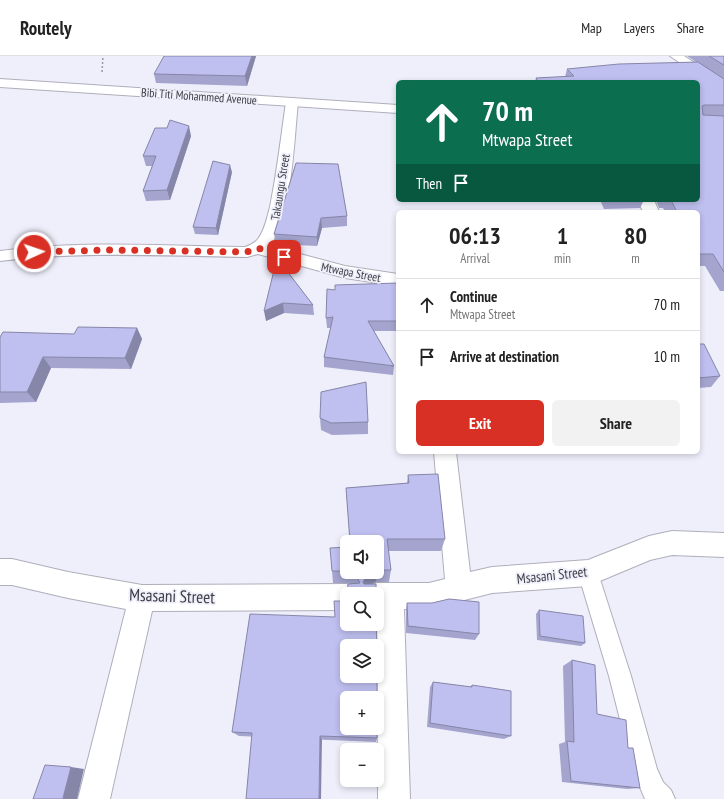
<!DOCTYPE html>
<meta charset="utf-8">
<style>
body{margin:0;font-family:"PT Sans Narrow",sans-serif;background:#f2f2f2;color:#222;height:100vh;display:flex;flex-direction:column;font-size:15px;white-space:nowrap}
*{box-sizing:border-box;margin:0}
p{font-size:13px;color:#767676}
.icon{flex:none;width:22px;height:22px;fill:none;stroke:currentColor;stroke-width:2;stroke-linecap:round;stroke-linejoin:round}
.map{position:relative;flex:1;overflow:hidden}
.side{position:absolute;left:396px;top:154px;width:304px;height:244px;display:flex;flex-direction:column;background:#fff;border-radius:6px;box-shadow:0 2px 6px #0003}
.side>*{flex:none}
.banner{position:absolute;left:396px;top:24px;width:304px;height:122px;border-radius:6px;box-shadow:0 2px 6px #0003;background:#0b6e4f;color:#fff;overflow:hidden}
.fabs{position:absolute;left:340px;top:479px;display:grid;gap:8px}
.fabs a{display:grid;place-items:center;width:44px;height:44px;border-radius:6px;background:#fff;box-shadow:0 2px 6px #0003;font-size:20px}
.pin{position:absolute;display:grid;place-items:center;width:34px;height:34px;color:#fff;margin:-17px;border-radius:8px;box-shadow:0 2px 6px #0006}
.me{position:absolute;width:44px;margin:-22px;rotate:87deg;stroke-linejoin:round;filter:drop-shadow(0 0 3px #0008)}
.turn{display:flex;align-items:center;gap:14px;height:84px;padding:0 20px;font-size:18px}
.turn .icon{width:52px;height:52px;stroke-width:2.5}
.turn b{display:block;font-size:28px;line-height:34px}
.then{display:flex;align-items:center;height:38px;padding:0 20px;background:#0003;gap:8px;font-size:15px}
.eta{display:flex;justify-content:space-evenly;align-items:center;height:68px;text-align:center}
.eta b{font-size:24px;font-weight:700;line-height:28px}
.button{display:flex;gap:8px;margin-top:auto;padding:8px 20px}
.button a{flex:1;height:46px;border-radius:6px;background:#d93025;color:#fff;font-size:16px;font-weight:700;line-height:46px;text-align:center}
.button a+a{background:#f2f2f2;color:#222}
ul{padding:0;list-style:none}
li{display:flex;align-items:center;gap:12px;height:52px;padding:0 20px;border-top:1px solid #e0e0e0}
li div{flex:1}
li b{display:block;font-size:15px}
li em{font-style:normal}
header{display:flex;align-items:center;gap:24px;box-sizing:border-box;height:56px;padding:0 20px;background:#fff;border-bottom:1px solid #e0e0e0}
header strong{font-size:19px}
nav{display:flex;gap:22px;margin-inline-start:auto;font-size:14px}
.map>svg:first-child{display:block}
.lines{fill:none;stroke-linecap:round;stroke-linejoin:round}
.lane-casing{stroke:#afafbb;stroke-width:2}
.street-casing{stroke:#afafbb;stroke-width:2}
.secondary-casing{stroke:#afafbb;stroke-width:2}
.path{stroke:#9898a1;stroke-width:1.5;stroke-dasharray:2 2;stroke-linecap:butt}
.lane{fill:#fff;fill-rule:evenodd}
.street{fill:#fff;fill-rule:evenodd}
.secondary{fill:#fff;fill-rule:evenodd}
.wall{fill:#a4a4ce}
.shaded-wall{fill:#8686a8}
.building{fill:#bfbff0;stroke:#8686a8}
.route{stroke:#d93025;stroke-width:7;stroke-dasharray:0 12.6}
.labels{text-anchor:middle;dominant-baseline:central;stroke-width:3.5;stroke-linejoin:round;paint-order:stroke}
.far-street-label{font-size:12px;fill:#3c3c41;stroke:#efeffc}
.street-label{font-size:14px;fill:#3c3c41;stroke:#efeffc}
.near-street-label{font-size:17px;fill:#3c3c41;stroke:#efeffc}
</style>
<header>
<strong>Routely</strong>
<nav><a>Map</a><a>Layers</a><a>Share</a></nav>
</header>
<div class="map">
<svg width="724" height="743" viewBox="0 0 724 743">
<rect width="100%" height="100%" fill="#efeffc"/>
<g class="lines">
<g class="lane-casing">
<path id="lane" d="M588,507l7,3 3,7 33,103 26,93 6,13 8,8 4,9h-30l-12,-28 -24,-95 -31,-103 3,-7z"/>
</g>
<g class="street-casing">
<path id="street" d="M670,0h14l40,26v9l-4,-1z
M292,42l4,1 2,3c-4,38 -6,114 -28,144l75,20 53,8v12l-53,-8 -87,-24 -11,3c-83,-1 -165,-6 -247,4v-10c82,-11 163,-5 245,-4 5,-2 10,-4 13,-8 7,-9 9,-22 12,-32 7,-35 11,-70 16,-105l2,-3z
M638,144h16l5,12h-16z
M434,396h22l14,120 22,-5 96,-7 61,-24 23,-5 52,2v24l-52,-2 -22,5 -62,26 -96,7 -63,16h-25l6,190h-32l-1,-205h-13l4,-7 9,-4h52l16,-4z
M0,503h12l56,13 74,13 205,-1 9,4 3,6h-12v16l-195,1 -42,188h-32l48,-190 -58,-11 -56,-13h-12z"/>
</g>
<g class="secondary-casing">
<path id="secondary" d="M0,23l398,26v8l-398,-26z"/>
</g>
<path class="path" d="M102,16l1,-16"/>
<use href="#lane" class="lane"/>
<use href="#street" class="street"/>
<use href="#secondary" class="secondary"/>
</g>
<path class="wall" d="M256,0l-9,30 -91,-3 -2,-9z
M687,0h37v235h-4l-15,-25h-7v-54h-33l-2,-4h-4l-3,-8h42v-118h-163l1,-4 29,-1 2,-8 129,-7z
M191,80l-21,64 -24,1 -3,-10 9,-25h-6l-3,-10z
M338,108l9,52v10l-25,2 -5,18 -41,-2 -2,-10z
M232,116l-14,63 -23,-1 -2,-7z
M600,144h44l-4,8 -36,1z
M277,202l36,47 1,10 -30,-2 -18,8z
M398,227v48h-24l20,35 -1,9 -69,-8v-10l7,-29h-4l-1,-10 9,-28z
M137,272l5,11 -11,30 -80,-1 -15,34 -36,1v-66l74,-3z
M698,288l22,32 -9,11 -13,1z
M320,362l48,4v12l-36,1 -11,-5z
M408,419l37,64 -4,12h-53l3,19 -2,12h-13l-6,2h-19l-3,-1h-15l-1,-12 15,-24v25h30v-30h-27l-4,-54 61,-5z
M407,547l72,31 -4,6 -69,-7v-23z
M539,554l46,33 -4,3 -44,-6 -1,-26z
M335,561l42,121 -1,4 -137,-6 -7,-4z
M572,604l25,54 31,34 12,40 -13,1 -65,-7 -3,-38 6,-2 -2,-76z
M433,626l37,5 2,-2 39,51 -7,3 -77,-12 3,-40z"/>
<path class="shaded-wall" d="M252,0h4l-9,30 -2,-10z
M189,70l2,10 -21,64 -3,-10z
M230,109l2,7 -14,63 -2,-7z
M321,162l1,10 -5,18v-9z
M283,247l1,10 -18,8 -2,-10z
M137,272l5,11 -11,30 -6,-11z
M43,301l8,11 -15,34 -9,-10z
M377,514l-1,12 -9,4 -4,7v-11l5,-8 4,-2h5z
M320,680l2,4 -1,59h-2z
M71,711l13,2 -7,30h-13l-1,-1z"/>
<path class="building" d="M164,0h88l-7,20 -91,-2z
M709,0h15v9z
M698,6l26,17v26h-20l-2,1 1,9 21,1v156l-11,-18h-15v-42h-21l-6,-12h27v-118h-160l-2,-4 38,-2 -7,-7 52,-5z
M170,64l19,6 -22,64 -24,1 13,-35h-13l12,-28h12z
M213,105l17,4 -14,63 -23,-1z
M296,107l42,1 9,52 -26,2 -4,19 -43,-3z
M277,202l36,47 -30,-2 -19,8z
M398,227v38h-30l26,45 -70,-9 9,-40 -7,1 1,-29 8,1v-5z
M78,271l59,1 -12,30 -82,-1 -16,35h-27v-55l3,-5 71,2z
M698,288h6l16,32 -22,2z
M366,326l2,40 -37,1 -11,-5 1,-26z
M438,418l7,65h-58l4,31h-14v-28h-27l-4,-54 63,-5 -1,-8z
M347,491v24h-15l-2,-23z
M349,516h23l-4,2 -5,8 1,2h12v10h-29l1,-10 12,-1 -4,-8z
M449,543l30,3v32l-71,-8 -1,-23h25z
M334,545h13v23h29l1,22h-30v30h30v22h-30v30h30v-9v19l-57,-2 -1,63h-73l6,-66 -20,-1 18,-118 85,3z
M539,554l44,6 2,27 -45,-7z
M572,604l23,5 2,49 29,6 2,28h5l7,40 -69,-7 -4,-40 7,1z
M433,626l39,5v-2l39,6v45l-81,-13z
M45,709l26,2 -8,31 1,1h-31z"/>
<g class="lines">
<path class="route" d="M34,196l76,-2 137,2 11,-4 26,9"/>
</g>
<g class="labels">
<g class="far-street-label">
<text transform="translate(199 40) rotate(4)">Bibi Titi Mohammed Avenue</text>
<text transform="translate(280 131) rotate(-81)">Takaungu Street</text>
<text transform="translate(351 216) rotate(11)">Mtwapa Street</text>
</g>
<g class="street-label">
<text transform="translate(552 519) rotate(-6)">Msasani Street</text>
</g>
<g class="near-street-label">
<text transform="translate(172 540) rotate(2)">Msasani Street</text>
</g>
</g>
</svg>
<div class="fabs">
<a><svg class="icon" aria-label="sound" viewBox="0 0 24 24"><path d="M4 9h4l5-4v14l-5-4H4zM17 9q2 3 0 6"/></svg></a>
<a><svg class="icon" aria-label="search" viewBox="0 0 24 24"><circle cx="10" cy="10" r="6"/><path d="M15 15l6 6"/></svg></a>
<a><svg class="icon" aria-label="layers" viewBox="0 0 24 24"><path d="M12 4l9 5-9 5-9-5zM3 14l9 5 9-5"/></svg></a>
<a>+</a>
<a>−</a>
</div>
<div class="pin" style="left:284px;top:201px;background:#d93025"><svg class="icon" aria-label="arrive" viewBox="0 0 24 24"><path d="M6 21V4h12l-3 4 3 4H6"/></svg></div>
<svg class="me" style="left:34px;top:196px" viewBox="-20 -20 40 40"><circle r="17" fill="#d93025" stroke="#fff" stroke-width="3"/><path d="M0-11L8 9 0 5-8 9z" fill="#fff"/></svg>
<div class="banner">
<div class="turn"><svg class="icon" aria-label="ahead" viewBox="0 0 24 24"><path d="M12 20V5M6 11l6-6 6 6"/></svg><div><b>70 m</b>Mtwapa Street</div></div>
<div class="then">Then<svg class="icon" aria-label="arrive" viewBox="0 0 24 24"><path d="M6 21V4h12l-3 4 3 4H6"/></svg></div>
</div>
<section class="side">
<div class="eta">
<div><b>06:13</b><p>Arrival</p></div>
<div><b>1</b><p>min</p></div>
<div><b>80</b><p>m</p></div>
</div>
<ul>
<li><svg class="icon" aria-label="ahead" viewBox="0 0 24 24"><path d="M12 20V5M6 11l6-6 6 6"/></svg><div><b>Continue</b><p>Mtwapa Street</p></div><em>70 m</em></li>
<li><svg class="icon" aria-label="arrive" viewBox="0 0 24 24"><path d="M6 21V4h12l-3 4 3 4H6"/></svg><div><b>Arrive at destination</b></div><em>10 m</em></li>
</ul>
<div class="button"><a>Exit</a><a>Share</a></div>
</section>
</div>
